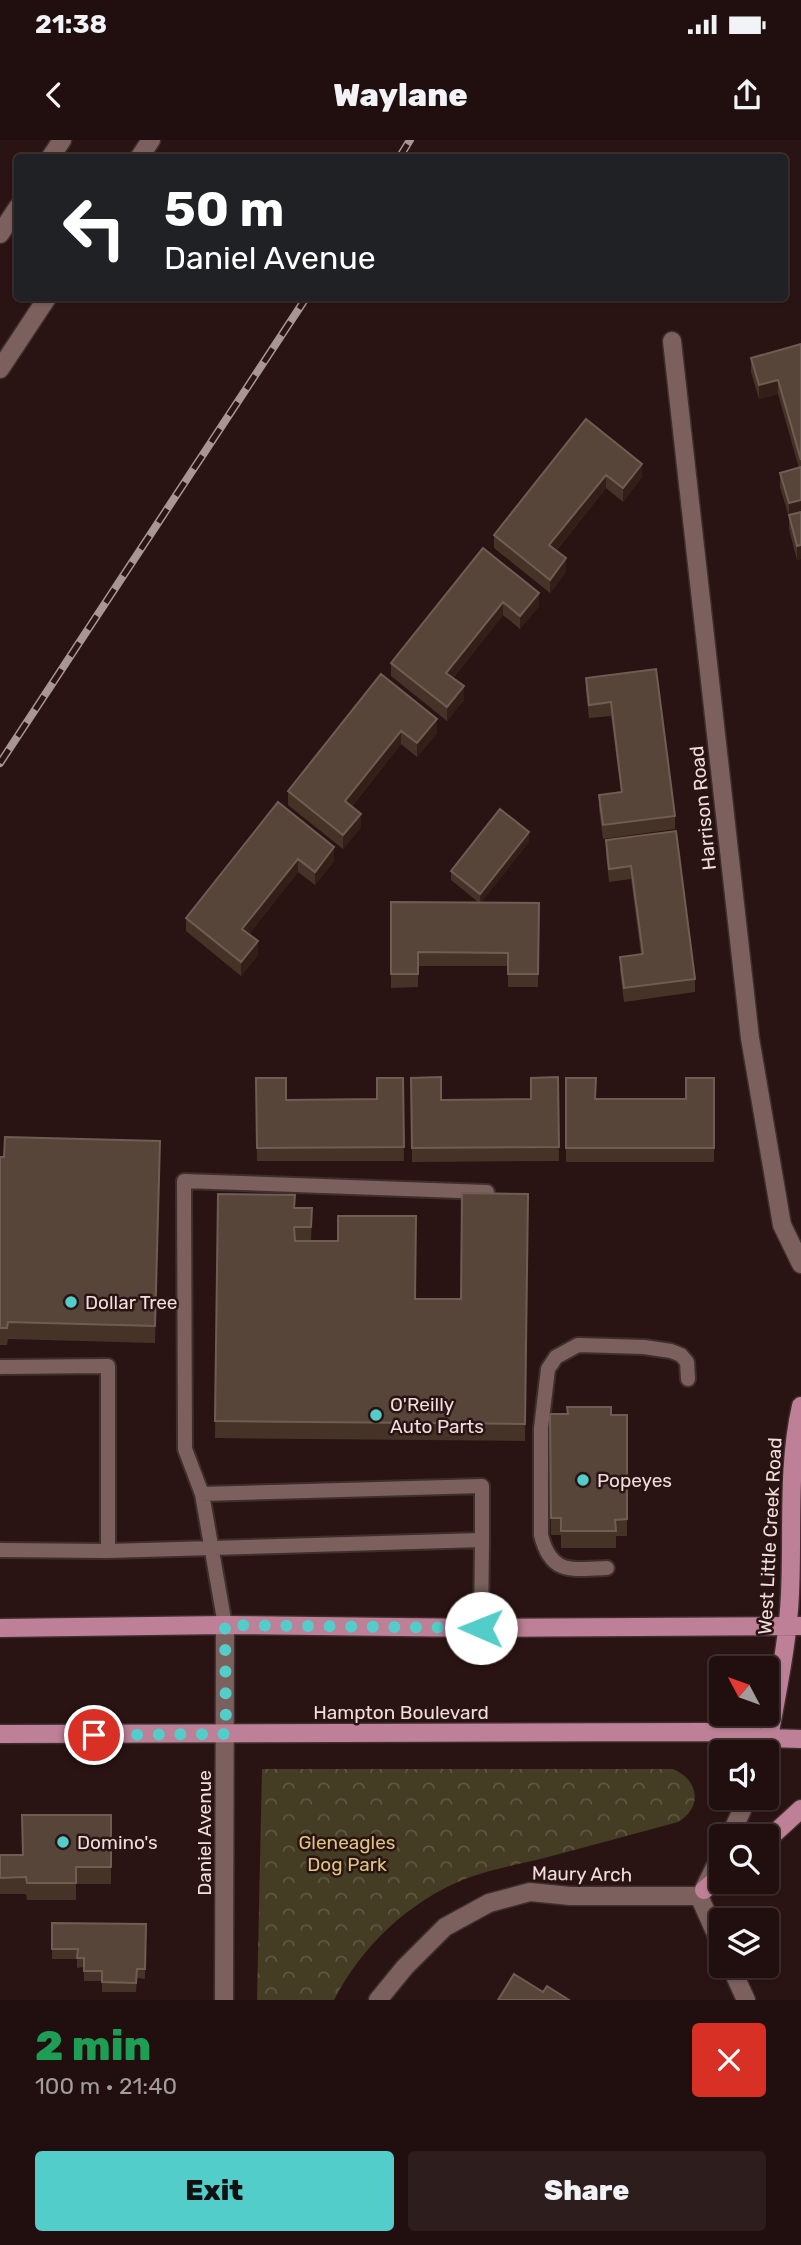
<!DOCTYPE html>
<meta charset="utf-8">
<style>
body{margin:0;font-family:Rubik,sans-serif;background:#2d1d1c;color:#f1f3f6;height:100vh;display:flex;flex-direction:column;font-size:26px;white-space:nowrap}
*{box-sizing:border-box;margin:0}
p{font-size:23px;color:#a29c9e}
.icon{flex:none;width:38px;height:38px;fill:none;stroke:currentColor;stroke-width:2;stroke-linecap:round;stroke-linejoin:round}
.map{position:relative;height:1860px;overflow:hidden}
.sheet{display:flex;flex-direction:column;background:#200f0e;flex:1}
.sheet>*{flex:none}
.hud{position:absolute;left:14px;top:14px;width:774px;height:147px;border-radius:7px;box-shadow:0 2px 5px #0004,0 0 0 2px #3d2f2e;background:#202124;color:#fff;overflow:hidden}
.needle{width:46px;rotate:311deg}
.controls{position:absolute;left:709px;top:1516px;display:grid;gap:14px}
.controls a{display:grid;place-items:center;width:70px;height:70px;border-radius:7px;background:#200f0e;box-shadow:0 2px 5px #0004,0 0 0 2px #3d2f2e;font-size:35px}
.pin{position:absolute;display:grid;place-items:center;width:60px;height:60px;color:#fff;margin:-30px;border:4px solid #fff;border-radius:50%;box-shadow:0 2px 7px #0007}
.me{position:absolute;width:77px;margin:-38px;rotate:271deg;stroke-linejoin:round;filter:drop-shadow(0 0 5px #0008)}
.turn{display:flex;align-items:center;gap:24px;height:147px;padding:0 35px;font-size:32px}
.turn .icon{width:91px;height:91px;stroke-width:2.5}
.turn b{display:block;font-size:49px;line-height:60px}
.round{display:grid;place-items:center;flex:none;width:74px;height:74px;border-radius:7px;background:#2d1d1c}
.summary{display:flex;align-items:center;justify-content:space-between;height:119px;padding:0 35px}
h1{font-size:42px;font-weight:800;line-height:52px;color:#1e9e55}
.button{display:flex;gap:14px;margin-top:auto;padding:14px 35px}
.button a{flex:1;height:80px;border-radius:7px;background:#53cdc9;color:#111;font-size:28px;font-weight:800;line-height:80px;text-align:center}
.button a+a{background:#2d1d1c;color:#f1f3f6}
.status{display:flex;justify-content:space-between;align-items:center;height:49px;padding:0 35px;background:#200f0e;direction:ltr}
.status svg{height:19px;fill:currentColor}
header{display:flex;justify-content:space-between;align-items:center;height:91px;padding:0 35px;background:#200f0e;font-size:32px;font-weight:800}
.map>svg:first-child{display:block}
.park{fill:url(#park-crowns)}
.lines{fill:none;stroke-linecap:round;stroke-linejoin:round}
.service-casing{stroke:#3e2e2e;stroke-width:18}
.minor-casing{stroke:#3e2e2e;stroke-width:21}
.secondary-casing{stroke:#3e2e2e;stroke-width:21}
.primary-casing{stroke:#3e2e2e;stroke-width:21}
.service{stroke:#7b605d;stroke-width:14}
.minor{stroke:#7b605d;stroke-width:18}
.secondary{stroke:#7b605d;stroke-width:18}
.primary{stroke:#bd8096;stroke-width:18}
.rail-casing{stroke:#a89694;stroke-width:8}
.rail{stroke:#2a1413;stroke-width:5;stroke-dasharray:16;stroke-linecap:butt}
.wall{fill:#463327}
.shaded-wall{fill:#331f17}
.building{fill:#58453a;stroke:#6f5d54;stroke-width:2}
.route{stroke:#53cdc9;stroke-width:12;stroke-dasharray:0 21.6}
.poi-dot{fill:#53cdc9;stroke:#2a1413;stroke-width:2.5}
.labels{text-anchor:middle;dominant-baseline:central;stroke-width:5;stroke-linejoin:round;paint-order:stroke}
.street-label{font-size:19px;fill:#eededc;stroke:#2a1413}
.poi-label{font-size:19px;fill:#eededc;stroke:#2a1413;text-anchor:start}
.park-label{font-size:19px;fill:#dcc57f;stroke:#2a1413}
</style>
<div class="status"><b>21:38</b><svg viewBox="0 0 49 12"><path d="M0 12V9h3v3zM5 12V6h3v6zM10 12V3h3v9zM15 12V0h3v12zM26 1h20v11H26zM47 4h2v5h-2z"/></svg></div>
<header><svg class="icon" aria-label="back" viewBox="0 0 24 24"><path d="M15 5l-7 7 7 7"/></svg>Waylane<svg class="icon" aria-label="share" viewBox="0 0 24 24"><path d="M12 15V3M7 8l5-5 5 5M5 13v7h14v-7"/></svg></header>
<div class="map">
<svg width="801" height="1860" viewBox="0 0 801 1860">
<defs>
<pattern id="park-crowns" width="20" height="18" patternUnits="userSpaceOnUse" patternTransform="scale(1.75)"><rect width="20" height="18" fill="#443c23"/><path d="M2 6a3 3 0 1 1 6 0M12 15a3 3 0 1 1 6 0" fill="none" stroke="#5f5842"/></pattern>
</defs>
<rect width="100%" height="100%" fill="#2a1413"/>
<path class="park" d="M262,1629h411c26,11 30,38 5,53 -43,12 -86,23 -130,35 -27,7 -57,12 -83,22 -57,23 -103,67 -131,121h-77z"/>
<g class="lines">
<g class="service-casing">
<path id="service" d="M0,1227l108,-1v185l374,-11v-54l-280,8 23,131
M202,1354l-17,-45 -1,-268 303,11
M0,1410l108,1
M607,1428c-34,1 -56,8 -66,-33v-107l7,-59 8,-12 22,-12 66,2 27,4 10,4 6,7 1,17
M481,1488l1,-88"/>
</g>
<g class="minor-casing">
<path id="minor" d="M672,201l78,697 32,187 19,39
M730,1696l18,-39
M703,1751l18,-36
M699,1756l22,49
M730,1825l16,35
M224,1860l1,-375
M378,1860l27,-33 40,-40 44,-24 41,-11 40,4h129"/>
</g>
<g class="secondary-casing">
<path id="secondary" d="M50,18l12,-18
M139,18l12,-18
M0,94l18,-27
M0,229l47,-71"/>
</g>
<g class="primary-casing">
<path id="primary" d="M0,1488l225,-3 256,3 320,-2
M0,1594l705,-2 64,6 32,1
M769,1598c8,-47 19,-95 21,-144 3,-61 -3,-128 11,-188
M766,1701l35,-32
M704,1750l17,-14"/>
</g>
<use href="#service" class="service"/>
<use href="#minor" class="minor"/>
<use href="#secondary" class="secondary"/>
<use href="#primary" class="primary"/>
<g class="rail-casing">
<path id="rail" d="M399,18l11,-18
M0,623l306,-465"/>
</g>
<use href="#rail" class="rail"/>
</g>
<path class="wall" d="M801,204v215l-4,1 -8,-31v-12l-9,-30v-14l19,-5 -21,-74 -19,5 -8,-27v-14z
M586,279l56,58 -19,25 -17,-14 -50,63 10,21 -16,21 -56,-45v-13z
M483,408l56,58 -19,23 -17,-14 -50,63 11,22 -17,21 -56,-45v-13z
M656,529l19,147v13l-72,10 -4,-30v-14l22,-3 -10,-76 -22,2 -3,-26v-14z
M381,534l56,59 -20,24 -16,-13 -49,62 9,21 -18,22 -55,-44v-14z
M278,662l56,59 -19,24 -17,-13 -49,62 9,21 -17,21 -55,-45v-13z
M676,691l19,148v13l-71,10 -4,-31v-14l21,-2 -10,-76 -22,3 -3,-28v-14z
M529,702l-48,60 58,1 -1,84h-30v-21h-90v21l-27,1v-86h87l-27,-22v-9z
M558,937l1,84 -147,1 -1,-84 30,22 90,-1z
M256,938l30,22 91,-1 26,-21 1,83h-147z
M566,938l30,21h90l28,-21v84h-148z
M0,1017l160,1 -5,185 -147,-4 -1,6h-7z
M218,1054l77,14h17l-1,33 104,58h46l67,-105 -3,247 -310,-3z
M550,1274l77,1v121h-11v12h-55v-13h-10z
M111,1675v69h-35v16h-49l-1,-6h-26v-39h23z
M52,1783l94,1 -1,55 -8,-1 -1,14h-34v-11h-18v-14l-7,1v-9h-25z"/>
<path class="shaded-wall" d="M778,240v14l-19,5v-14z
M642,324v13l-19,25v-14z
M606,335v13l-57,71v-14z
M801,360v13l-12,4v-14z
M801,405v14l-4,1v-14z
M566,418v14l-16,21v-13z
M539,453v13l-19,23v-13z
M503,462v13l-57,71v-13z
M464,546v14l-17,21v-14z
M437,579v14l-20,24v-14z
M401,591v13l-56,70v-13z
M361,674v13l-18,22v-14z
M529,692v10l-49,62v-10z
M334,707v14l-19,24v-13z
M298,719v13l-56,71v-14z
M258,801v14l-17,21v-14z"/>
<path class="building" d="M801,204v116l-23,-80 -19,5 -8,-27z
M586,279l56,45 -19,24 -17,-13 -57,70 17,13 -16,22 -56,-45z
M801,327v33l-12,3 -9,-30z
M801,372v33l-4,1 -8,-31z
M483,408l56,45 -19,23 -17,-14 -57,71 18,13 -17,21 -56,-44z
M656,529l19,147 -72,9 -4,-30 23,-3 -11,-90 -22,3 -3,-27z
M381,534l56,45 -20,24 -16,-12 -56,70 16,13 -18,21 -55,-44z
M278,662l56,45 -19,25 -17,-13 -56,70 16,12 -17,21 -55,-44z
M500,669l29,23 -49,62 -29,-23z
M676,691l19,148 -71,9 -4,-31 23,-3 -12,-88 -22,3 -3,-29z
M391,762l148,1 -1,71h-30v-21l-90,-1v22h-27z
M441,937v23l90,-1v-21l27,-1 1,70 -147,1 -1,-70z
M256,938h30v22l91,-1v-21h26l1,69 -147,1z
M566,938h30l-1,21h91v-21h28v70h-148z
M5,997l155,4 -5,185 -147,-4 -1,6h-7v-171h4z
M462,1053l66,1 -3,230 -310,-3 3,-227 77,1 -1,13h18l-1,19h-17l1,14h43v-25h78l-1,83h46z
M567,1267h44v8h16v104l-12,1 1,11h-55v-13h-10l-1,-104h18z
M22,1675h89v52h-35v16h-49l-1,-6 -26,1v-23h23z
M52,1783l94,1 -1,45h-8l-1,14 -34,-1v-11h-18v-13h-7l1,-9h-26z
M514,1834l29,18 4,-6 22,14h-71z"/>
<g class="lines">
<path class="route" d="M94,1595l132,-1 -1,-109 256,3"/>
</g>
<g class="poi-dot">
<circle cx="71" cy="1162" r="7"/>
<circle cx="376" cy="1275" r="7"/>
<circle cx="583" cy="1340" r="7"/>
<circle cx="63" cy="1702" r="7"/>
</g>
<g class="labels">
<g class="street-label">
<text transform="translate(703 668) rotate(-96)">Harrison Road</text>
<text transform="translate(770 1396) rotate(-87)">West Little Creek Road</text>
<text x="401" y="1572">Hampton Boulevard</text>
<text transform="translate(204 1693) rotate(-90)">Daniel Avenue</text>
<text transform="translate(582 1734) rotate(1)">Maury Arch</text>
</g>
<g class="poi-label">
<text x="85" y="1162">Dollar Tree</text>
<text x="390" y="1264">O'Reilly<tspan x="390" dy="22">Auto Parts</tspan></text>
<text x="597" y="1340">Popeyes</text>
<text x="77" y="1702">Domino's</text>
</g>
<g class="park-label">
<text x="347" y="1702">Gleneagles<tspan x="347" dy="22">Dog Park</tspan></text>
</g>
</g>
</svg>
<div class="controls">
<a><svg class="needle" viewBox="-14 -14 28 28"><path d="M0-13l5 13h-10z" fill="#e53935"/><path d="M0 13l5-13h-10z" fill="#a29c9e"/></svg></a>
<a><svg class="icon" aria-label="sound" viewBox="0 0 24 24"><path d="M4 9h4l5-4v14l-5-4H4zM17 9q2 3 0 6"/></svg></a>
<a><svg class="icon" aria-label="search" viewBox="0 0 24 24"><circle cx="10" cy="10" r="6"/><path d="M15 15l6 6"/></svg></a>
<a><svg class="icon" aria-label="layers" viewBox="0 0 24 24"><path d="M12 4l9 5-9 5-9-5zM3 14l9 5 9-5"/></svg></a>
</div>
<div class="pin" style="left:94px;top:1595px;background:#d93025"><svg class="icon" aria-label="arrive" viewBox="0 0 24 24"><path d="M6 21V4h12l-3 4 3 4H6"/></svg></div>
<svg class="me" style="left:481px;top:1488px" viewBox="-20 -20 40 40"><circle r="19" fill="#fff"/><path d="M0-13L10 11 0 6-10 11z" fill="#53cdc9"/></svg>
<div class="hud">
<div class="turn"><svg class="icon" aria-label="left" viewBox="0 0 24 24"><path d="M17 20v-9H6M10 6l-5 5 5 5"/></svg><div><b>50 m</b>Daniel Avenue</div></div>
</div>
</div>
<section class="sheet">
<div class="summary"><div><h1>2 min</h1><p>100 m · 21:40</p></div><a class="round" style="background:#d93025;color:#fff"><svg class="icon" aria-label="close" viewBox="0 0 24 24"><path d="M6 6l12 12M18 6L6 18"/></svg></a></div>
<div class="button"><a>Exit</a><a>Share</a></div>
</section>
